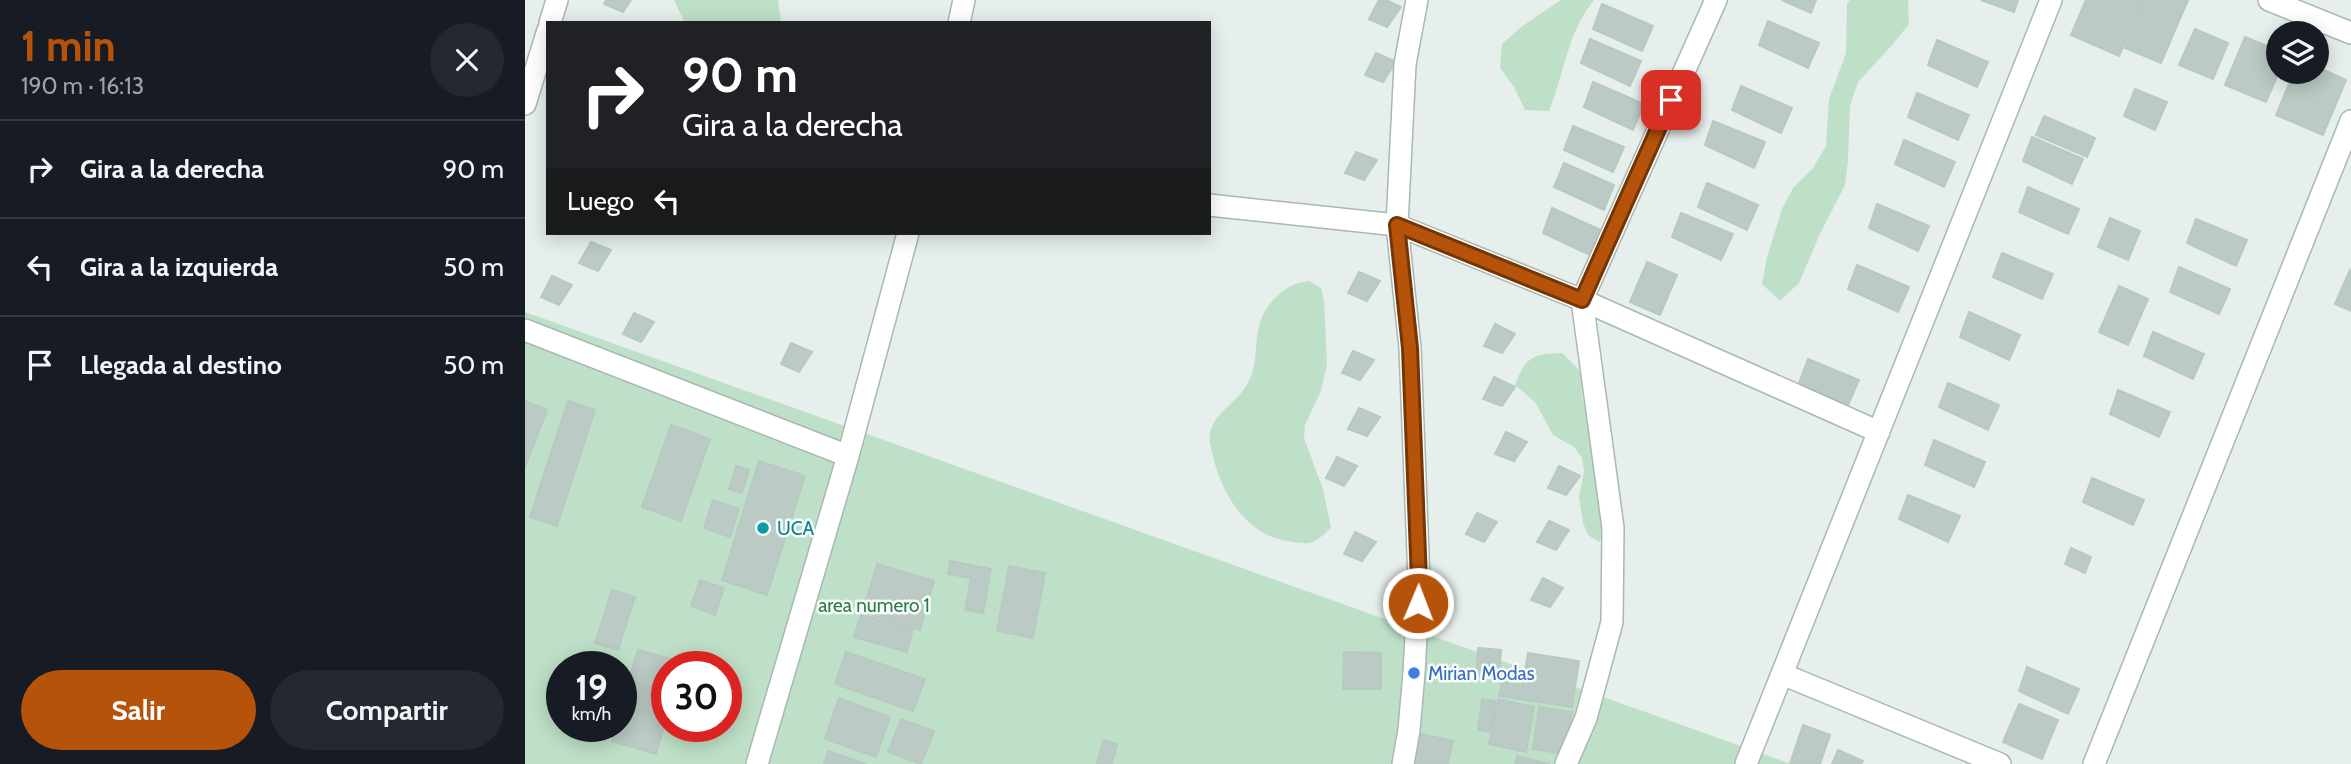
<!DOCTYPE html>
<html lang="es">
<meta charset="utf-8">
<style>
body{margin:0;font-family:Cabin,sans-serif;background:#242831;color:#f1f3f6;height:100vh;display:flex;flex-direction:column;font-size:26px;white-space:nowrap}
*{box-sizing:border-box;margin:0}
p{font-size:23px;color:#9ea1a6}
.icon{flex:none;width:38px;height:38px;fill:none;stroke:currentColor;stroke-width:2;stroke-linecap:round;stroke-linejoin:round}
.map{position:relative;flex:1;overflow:hidden}
.side{display:flex;flex-direction:column;background:#171b24;width:525px}
.side>*{flex:none}
.guide{position:absolute;left:21px;top:21px;width:665px;height:214px;border-radius:0px;box-shadow:0 4px 18px #0003;background:#202124;color:#fff;overflow:hidden}
.tools{position:absolute;left:1741px;top:21px;display:grid;gap:14px}
.tools a{display:grid;place-items:center;width:63px;height:63px;border-radius:50%;background:#171b24;box-shadow:0 4px 18px #0003;font-size:35px}
.speed{position:absolute;left:21px;top:651px;display:flex;gap:14px;font-size:35px;font-weight:700;text-align:center}
.speed>*{display:grid;place-content:center;width:91px;height:91px;border-radius:50%;background:#171b24;box-shadow:0 4px 18px #0003;line-height:1}
.speed small{font-size:18px;font-weight:400}
.speed .limit{border:10px solid #d22;background:#fff;color:#111}
.pin{position:absolute;display:grid;place-items:center;width:60px;height:60px;color:#fff;margin:-30px;border-radius:14px;box-shadow:0 4px 10px #0006}
.me{position:absolute;width:77px;margin:-38px;rotate:1deg;stroke-linejoin:round;filter:drop-shadow(0 0 5px #0008)}
.turn{display:flex;align-items:center;gap:24px;height:147px;padding:0 21px;font-size:32px}
.turn .icon{width:91px;height:91px;stroke-width:2.5}
.turn b{display:block;font-size:49px;line-height:60px}
.then{display:flex;align-items:center;height:66px;padding:0 21px;background:#0003;gap:14px;font-size:26px}
.round{display:grid;place-items:center;flex:none;width:74px;height:74px;border-radius:37px;background:#242831}
.summary{display:flex;align-items:center;justify-content:space-between;height:119px;padding:0 21px}
h1{font-size:42px;font-weight:800;line-height:52px;color:#b45309}
.action{display:flex;gap:14px;margin-top:auto;padding:14px 21px}
.action a{flex:1;height:80px;border-radius:42px;background:#b45309;color:#fff;font-size:28px;font-weight:800;line-height:80px;text-align:center}
.action a+a{background:#242831;color:#f1f3f6}
ul{padding:0;list-style:none}
li{display:flex;align-items:center;gap:21px;height:98px;padding:0 21px;border-top:2px solid #363941}
li div{flex:1}
li b{display:block;font-size:26px}
li em{font-style:normal}
main{display:flex;flex:1;min-height:0}
.map>svg:first-child{display:block}
.green{fill:#bfe0c8;fill-rule:evenodd}
.building{fill:#bbcac4;stroke:#b8c9c2;stroke-width:2}
.lines{fill:none;stroke-linecap:round;stroke-linejoin:round}
.street-casing{stroke:#a8b8b2;stroke-width:24}
.street{stroke:#fff;stroke-width:21}
.route-casing{stroke:#753606;stroke-width:18}
.route{stroke:#b45309;stroke-width:12}
.culture-dot{fill:#0f9aa8;stroke:#f7fbf9;stroke-width:2.5}
.shop-dot{fill:#3f7fe0;stroke:#f7fbf9;stroke-width:2.5}
.labels{text-anchor:middle;dominant-baseline:central;stroke-width:5;stroke-linejoin:round;paint-order:stroke}
.culture-label{font-size:19px;fill:#0d838f;stroke:#f7fbf9;text-anchor:start}
.park-label{font-size:19px;fill:#2d7a4b;stroke:#f7fbf9}
.shop-label{font-size:19px;fill:#366cbe;stroke:#f7fbf9;text-anchor:start}
</style>
<main>
<section class="side">
<div class="summary"><div><h1>1 min</h1><p>190 m · 16:13</p></div><a class="round"><svg class="icon" aria-label="close" viewBox="0 0 24 24"><path d="M6 6l12 12M18 6L6 18"/></svg></a></div>
<ul>
<li><svg class="icon" aria-label="right" viewBox="0 0 24 24"><path d="M7 20v-9h11M14 6l5 5-5 5"/></svg><div><b>Gira a la derecha</b></div><em>90 m</em></li>
<li><svg class="icon" aria-label="left" viewBox="0 0 24 24"><path d="M17 20v-9H6M10 6l-5 5 5 5"/></svg><div><b>Gira a la izquierda</b></div><em>50 m</em></li>
<li><svg class="icon" aria-label="arrive" viewBox="0 0 24 24"><path d="M6 21V4h12l-3 4 3 4H6"/></svg><div><b>Llegada al destino</b></div><em>50 m</em></li>
</ul>
<div class="action"><a>Salir</a><a>Compartir</a></div>
</section>
<div class="map">
<svg width="1826" height="764" viewBox="0 0 1826 764">
<rect width="100%" height="100%" fill="#e6efeb"/>
<path class="green" d="M149,0h104l3,23h-96z
M1036,0h33c-27,33 -29,72 -45,111l-24,-1 -11,-23 -14,-19 2,-24 19,-17z
M1325,0h58l1,24 -16,20 -35,38 -8,24 -2,54 -3,25 -25,49 -21,49 -19,18 -18,-17 5,-27 15,-48 11,-21 20,-20 13,-22 3,-47 17,-46 1,-49z
M784,281l12,7 3,12 3,64 -6,27 -16,34 -1,13 19,51 8,39c-6,5 -14,14 -22,15 -6,1 -14,-1 -21,-2 -39,-5 -63,-42 -73,-77 -2,-10 -7,-22 -5,-32 6,-21 25,-28 36,-46 19,-29 -1,-59 30,-89 11,-10 18,-14 33,-16z
M0,312l1266,452h-1266zM37,667h59v59h-59zM142,667h59v59h-59z
M1037,353l19,19 1,26 18,33 5,100 -6,11 -11,-7 -5,-12 -4,-26 5,-26 -2,-13 -8,-11 -21,-12 -18,-33 -20,-17c11,-29 18,-31 47,-32z"/>
<path class="building" d="M81,0h25l-8,12 -19,-8z
M854,0h7l15,7 -14,20 -18,-8z
M1257,0h34l-5,13z
M1456,0h37l-4,12z
M1561,0h57l-24,56 -48,-21z
M1620,0h43l-27,63 -36,-15z
M1077,4l51,22 -11,25 -49,-22z
M1243,21l51,22 -11,25 -49,-23z
M1670,29l33,14 -15,36 -34,-14z
M1720,37l34,14v21l-13,30 -41,-17z
M1065,39l51,22 -11,25 -49,-23z
M1412,40l51,22 -11,25 -49,-22z
M851,53l20,9 -13,20 -18,-7z
M1792,67l29,13 -23,55 -47,-20 18,-43h23z
M1068,82l51,22 -11,26 -49,-23z
M1216,86l51,22 -11,25 -49,-23z
M1610,89l32,13 -12,28 -31,-14z
M1392,93l52,22 -11,25 -50,-23z
M1519,116l51,22 -8,19 -51,-22z
M1188,121l52,21 -11,26 -49,-23z
M1048,126l51,21 -11,25 -49,-22z
M1507,137l51,22 -11,25 -49,-23z
M1379,140l51,22 -11,25 -49,-23z
M831,152l21,8 -13,20 -19,-7z
M1039,163l50,22 -10,25 -50,-23z
M1182,183l51,22 -11,25 -49,-23z
M1503,187l51,22 -11,25 -49,-22z
M1352,204l52,22 -11,25 -49,-23z
M1027,208l51,23 -11,25 -49,-23z
M1156,213l52,21 -12,26 -49,-23z
M1585,218l30,13 -12,29 -30,-13z
M1671,219l51,21 -11,26 -49,-23z
M66,242l20,8 -13,21 -19,-8z
M1477,253l51,21 -11,25 -49,-22z
M1122,262l30,13 -17,40 -30,-13z
M1332,265l52,22 -11,25 -50,-23z
M1654,267l51,22 -11,25 -49,-22z
M1825,270l1,1v40l-16,-7z
M834,272l21,9 -13,20 -19,-8z
M27,276l20,9 -13,20 -18,-8z
M1594,286l29,13 -20,46 -29,-13z
M1444,312l51,23 -11,25 -49,-23z
M109,313l20,9 -13,20 -18,-8z
M970,324l20,10 -13,19 -18,-7z
M1628,332l51,22 -11,25 -49,-23z
M266,343l21,9 -13,20 -18,-8z
M828,351l21,9 -14,20 -18,-7z
M1283,359l51,21 -11,25 -49,-22z
M969,377l21,10 -13,19 -19,-7z
M1423,383l51,22 -11,25 -49,-23z
M1593,390l52,22 -11,25 -49,-23z
M0,401l22,9 -22,57z
M43,401l27,9 -38,116 -27,-9z
M834,408l21,9 -13,19 -19,-7z
M146,425l39,14 -29,82 -39,-14z
M981,432l21,10 -13,19 -19,-7z
M1409,440l51,22 -11,25 -49,-22z
M812,457l20,9 -13,20 -18,-8z
M234,461l46,15 -38,119 -45,-15z
M211,466l13,4 -7,23 -13,-4z
M1034,466l21,10 -14,19 -18,-7z
M1567,478l52,22 -11,25 -50,-23z
M1383,495l52,21 -12,26 -49,-23z
M188,500l26,9 -9,28 -26,-9z
M952,513l20,9 -13,20 -18,-8z
M1024,521l20,9 -13,20 -19,-8z
M830,532l21,10 -14,19 -18,-7z
M1546,548l20,9 -6,16 -20,-9z
M425,561l41,8 -8,44 -18,-3 6,-32 -23,-4z
M352,564l57,17 -14,49 -57,-18z
M484,566l36,7 -12,65 -36,-7z
M1018,578l20,10 -13,19 -19,-7z
M175,580l24,8 -9,27 -24,-9z
M87,590l23,7 -17,53 -23,-7z
M336,615l52,14 -6,23 -53,-15z
M953,648l23,2 -2,26 -23,-2z
M113,650l44,12 -1,5h-14v48l-11,39 -44,-13 4,-15h5v-19z
M321,652l79,27 -12,32 -78,-27z
M819,652l37,1v36h-38z
M1003,653l51,8 -7,46 -73,-11 3,-14 21,3z
M1502,667l52,22 -11,25 -49,-23z
M314,698l51,19 -14,40 -51,-18z
M957,699l13,2 -4,31 -13,-2z
M973,699l36,8 -8,45 -37,-8z
M1494,704l39,16 -16,39 -39,-17z
M1014,707l33,5 -7,42 -32,-5z
M376,719l33,12 -13,33 -33,-12z
M1278,725l27,10 -10,29h-30z
M891,733l37,8 -5,23h-39z
M578,740l14,4 -5,20h-15z
M1313,750l25,11 -2,3h-29z
M303,751l38,13h-42z
M992,756l33,8h-35z"/>
<g class="lines">
<g class="street-casing">
<path id="street" d="M1744,0l82,33
M25,23l7,-23
M434,23l5,-23
M0,104l23,-74
M684,205l188,20 185,75 297,132
M0,330l323,126
M1257,674l218,90
M232,764l91,-308 60,-223
M878,764l6,-34 5,-57 5,-93 -9,-232 -13,-123 8,-161 12,-64
M1041,764l20,-46 26,-96 1,-94 -31,-228 134,-300
M1221,764l305,-764
M1569,764l257,-643"/>
</g>
<use href="#street" class="street"/>
</g>
<g class="lines">
<g class="route-casing">
<path id="route" d="M893,603l1,-23 -9,-232 -13,-123 185,75 89,-200"/>
</g>
<use href="#route" class="route"/>
</g>
<circle class="culture-dot" cx="238" cy="528" r="7"/>
<circle class="shop-dot" cx="889" cy="673" r="7"/>
<g class="labels">
<g class="culture-label">
<text x="252" y="528">UCA</text>
</g>
<g class="park-label">
<text x="349" y="605">area numero 1</text>
</g>
<g class="shop-label">
<text x="903" y="673">Mirian Modas</text>
</g>
</g>
</svg>
<div class="tools">
<a><svg class="icon" aria-label="layers" viewBox="0 0 24 24"><path d="M12 4l9 5-9 5-9-5zM3 14l9 5 9-5"/></svg></a>
</div>
<div class="speed"><div>19<small>km/h</small></div><div class="limit">30</div></div>
<div class="pin" style="left:1146px;top:100px;background:#d93025"><svg class="icon" aria-label="arrive" viewBox="0 0 24 24"><path d="M6 21V4h12l-3 4 3 4H6"/></svg></div>
<svg class="me" style="left:893px;top:603px" viewBox="-20 -20 40 40"><circle r="17" fill="#b45309" stroke="#fff" stroke-width="3"/><path d="M0-11L8 9 0 5-8 9z" fill="#fff"/></svg>
<div class="guide">
<div class="turn"><svg class="icon" aria-label="right" viewBox="0 0 24 24"><path d="M7 20v-9h11M14 6l5 5-5 5"/></svg><div><b>90 m</b>Gira a la derecha</div></div>
<div class="then">Luego<svg class="icon" aria-label="left" viewBox="0 0 24 24"><path d="M17 20v-9H6M10 6l-5 5 5 5"/></svg></div>
</div>
</div>
</main>
